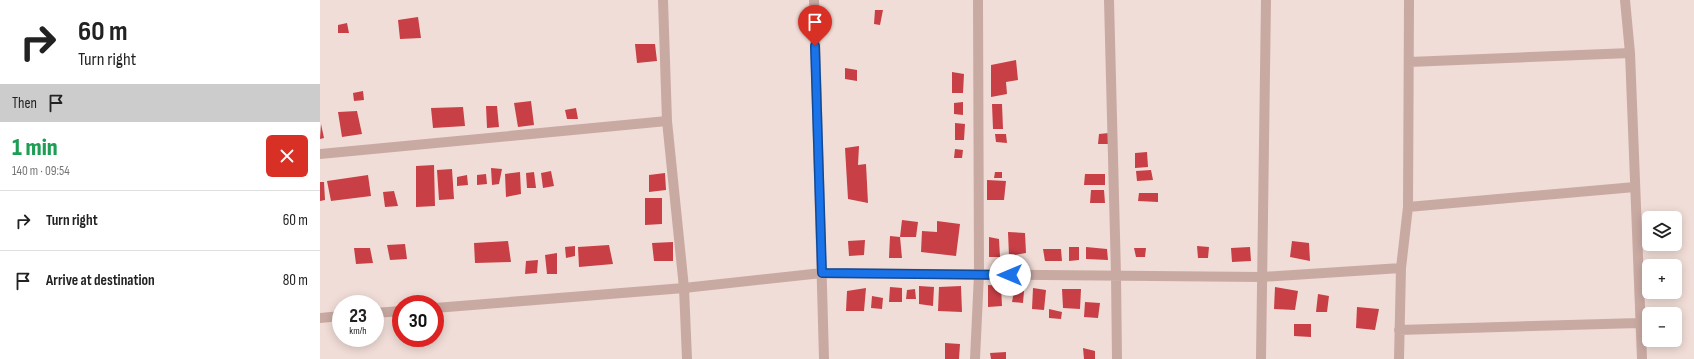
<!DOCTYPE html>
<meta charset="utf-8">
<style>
body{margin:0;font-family:"Sofia Sans Condensed",sans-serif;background:#f2f2f2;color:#222;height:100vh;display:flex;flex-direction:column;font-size:15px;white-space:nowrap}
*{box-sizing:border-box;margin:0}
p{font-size:13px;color:#767676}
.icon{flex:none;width:22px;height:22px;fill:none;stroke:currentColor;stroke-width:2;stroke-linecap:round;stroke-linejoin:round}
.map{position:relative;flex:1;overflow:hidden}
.sheet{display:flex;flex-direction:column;background:#fff;width:320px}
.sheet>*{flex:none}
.guide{background:#fff;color:#222;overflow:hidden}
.tools{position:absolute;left:1322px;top:211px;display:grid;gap:8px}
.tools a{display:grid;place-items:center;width:40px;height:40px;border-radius:6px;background:#fff;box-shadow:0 2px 10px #0003;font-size:20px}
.speed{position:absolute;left:12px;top:295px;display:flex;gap:8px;font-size:20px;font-weight:700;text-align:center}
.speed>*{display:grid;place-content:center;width:52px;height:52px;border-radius:50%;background:#fff;box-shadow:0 2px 10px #0003;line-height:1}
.speed small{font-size:10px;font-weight:400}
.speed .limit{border:6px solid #d22;background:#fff;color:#111}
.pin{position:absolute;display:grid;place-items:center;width:34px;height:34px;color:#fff;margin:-41px -17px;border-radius:50% 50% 50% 0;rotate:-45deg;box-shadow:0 0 4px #0007}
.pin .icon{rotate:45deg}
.me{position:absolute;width:44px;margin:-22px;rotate:270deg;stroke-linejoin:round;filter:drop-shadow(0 0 3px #0008)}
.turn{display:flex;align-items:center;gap:14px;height:84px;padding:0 12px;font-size:18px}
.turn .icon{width:52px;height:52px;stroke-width:2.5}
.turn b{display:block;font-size:28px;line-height:34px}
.then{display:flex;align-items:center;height:38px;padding:0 12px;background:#0003;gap:8px;font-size:15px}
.round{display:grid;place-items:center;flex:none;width:42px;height:42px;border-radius:6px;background:#f2f2f2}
.headline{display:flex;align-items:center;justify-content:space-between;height:68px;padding:0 12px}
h1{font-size:24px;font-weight:800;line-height:30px;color:#1e9e55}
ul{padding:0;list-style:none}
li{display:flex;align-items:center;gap:12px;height:60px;padding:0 12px;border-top:1px solid #e0e0e0}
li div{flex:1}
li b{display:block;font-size:15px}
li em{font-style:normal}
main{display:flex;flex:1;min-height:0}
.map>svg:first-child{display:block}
.building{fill:#c83f46}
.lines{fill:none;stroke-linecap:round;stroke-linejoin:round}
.minor{stroke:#c9aaa3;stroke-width:10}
.route-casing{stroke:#114b97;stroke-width:10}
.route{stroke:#1a73e8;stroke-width:7}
</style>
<main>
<section class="sheet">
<div class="guide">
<div class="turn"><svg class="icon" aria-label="right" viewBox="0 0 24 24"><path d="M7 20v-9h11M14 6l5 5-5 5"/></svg><div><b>60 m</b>Turn right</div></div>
<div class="then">Then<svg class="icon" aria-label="arrive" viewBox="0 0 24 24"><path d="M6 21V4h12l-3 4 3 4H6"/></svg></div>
</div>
<div class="headline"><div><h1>1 min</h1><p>140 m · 09:54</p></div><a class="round" style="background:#d93025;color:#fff"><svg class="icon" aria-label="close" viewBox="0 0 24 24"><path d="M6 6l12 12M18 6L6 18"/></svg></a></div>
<ul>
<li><svg class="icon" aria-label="right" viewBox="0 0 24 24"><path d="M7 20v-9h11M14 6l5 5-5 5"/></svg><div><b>Turn right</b></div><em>60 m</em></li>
<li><svg class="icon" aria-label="arrive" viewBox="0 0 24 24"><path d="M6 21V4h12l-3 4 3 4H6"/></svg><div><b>Arrive at destination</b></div><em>80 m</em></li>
</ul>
</section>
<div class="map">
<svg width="1374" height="359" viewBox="0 0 1374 359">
<rect width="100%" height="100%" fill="#f1ddd7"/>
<path class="building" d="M555,10h8l-3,15 -6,-1z
M98,17l3,21 -21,1 -2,-19z
M27,23l2,10h-11v-8z
M315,44h20l2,17 -20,2z
M696,60l2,20 -12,2 1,12 -16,3v-32z
M525,68l12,2v11l-12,-2z
M632,72l12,2 -1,19h-11z
M43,91l1,9 -10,1 -1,-8z
M211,101l3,24 -16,2 -4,-24z
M643,102v13l-9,-1v-11z
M672,104h10l1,25h-10z
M166,106h11l2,21 -12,1z
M143,107l2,19 -32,2 -2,-20z
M256,108l2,11h-11l-2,-9z
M37,111l5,23 -20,3 -4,-25z
M635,123l10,1 -1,16h-9z
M1,124l3,14 -4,1z
M789,133l1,11h-12l1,-10z
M675,134h11l1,9 -11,-1z
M539,146l-1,19 8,-1 2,39 -20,-4 -3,-51z
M635,149l8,1 -1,8h-8z
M827,152l1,15 -13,1v-15z
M114,165l1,41 -19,1v-41z
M171,168l11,1 -3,15 -7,1z
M132,169l2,30 -15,1 -2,-30z
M831,170l2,10 -16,1 -1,-10z
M231,171l3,15 -11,2 -2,-15z
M200,172l1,22 -15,3 -1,-23z
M214,172l2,16h-9l-1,-15z
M675,172h7v6h-8z
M345,173l1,17 -17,2v-17z
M166,174l1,10 -10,1v-10z
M765,174h20v11h-21z
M48,175l3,21 -40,5 -4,-20z
M147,175l1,10 -11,1v-9z
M667,180l19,1 -2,19h-17z
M0,182h4l1,18 -5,1z
M771,190h13l1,13h-15z
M74,191l4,15 -13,1 -2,-15z
M819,193h19v9l-20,-1z
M325,198h17v26l-17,1z
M582,220l16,2 -2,15h-16z
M617,221l23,3 -4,32 -35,-4 1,-21 15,1z
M688,232l17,1 1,20 -17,3z
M570,236l10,1 2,21h-13z
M669,237l10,2 1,18h-11z
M545,240l-1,15 -15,1 -1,-15z
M188,241l3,21 -36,1 -1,-20z
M972,241l17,2 1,18 -20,-4z
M353,242v19h-19l-2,-18z
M85,244l2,15 -17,1 -3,-15z
M289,245l4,19 -34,3 -1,-20z
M255,246v10l-9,2 -1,-11z
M877,246l12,1 -1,11h-10z
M749,247h10v13l-10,1z
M766,247l21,2 1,11 -22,-1z
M930,247l1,14 -19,1 -1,-14z
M34,248h16l3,15 -17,1z
M814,248h12l-1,9h-9z
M723,249h18l1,12h-17z
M237,253v21h-10l-2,-19z
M218,260l-1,13 -12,1 1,-13z
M668,285l13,1 1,20 -14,1z
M599,286l15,1 -1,19 -14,-2z
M641,286l1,26 -24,-1 1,-24z
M570,287l12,1v14h-13z
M955,287l23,4 -3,19 -21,-1z
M546,288l-2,23h-18l1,-20z
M713,288l13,2 -2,20 -12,-1z
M595,289l1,10h-10l1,-9z
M742,289h19l-1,20 -17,-1z
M694,291h10l-1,12 -11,-1z
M998,294l11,2 -2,16h-11z
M552,296l11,2 -1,11 -11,-1z
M765,302l15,1 -2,15 -14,-1z
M1037,307l22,2 -4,21 -19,-2z
M729,309l13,3 -1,7 -12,-1z
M974,324h17v13l-17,-1z
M625,343l15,1 -1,15h-14z
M763,348l12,3v8h-11z
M686,352v7h-15l-1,-6z"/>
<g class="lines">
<path class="minor" d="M343,0l4,121 17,167 3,71
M494,0l10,359
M789,0l7,275 1,84
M1305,0l5,53 12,306
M1089,62l221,-9
M0,154l347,-33
M1088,207l227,-20
M115,308l249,-20 138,-15 440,4 139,-9
M55,313l26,-2
M0,318l21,-2
M1079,330l240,-7
M655,359l4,-85 -1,-274
M941,359l5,-359
M1079,359l2,-91 7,-61 1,-207"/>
</g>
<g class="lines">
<g class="route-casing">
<path id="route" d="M495,46l7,227 188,2"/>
</g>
<use href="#route" class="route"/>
</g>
</svg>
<div class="tools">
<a><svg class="icon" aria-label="layers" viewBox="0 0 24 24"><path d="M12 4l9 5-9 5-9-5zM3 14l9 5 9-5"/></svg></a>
<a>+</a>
<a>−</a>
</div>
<div class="speed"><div>23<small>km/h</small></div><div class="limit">30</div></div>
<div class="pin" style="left:495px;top:46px;background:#d93025"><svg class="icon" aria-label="arrive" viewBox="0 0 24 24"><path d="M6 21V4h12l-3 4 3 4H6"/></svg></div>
<svg class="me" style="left:690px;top:275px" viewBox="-20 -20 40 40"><circle r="19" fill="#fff"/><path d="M0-13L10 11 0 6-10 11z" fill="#1a73e8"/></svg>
</div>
</main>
